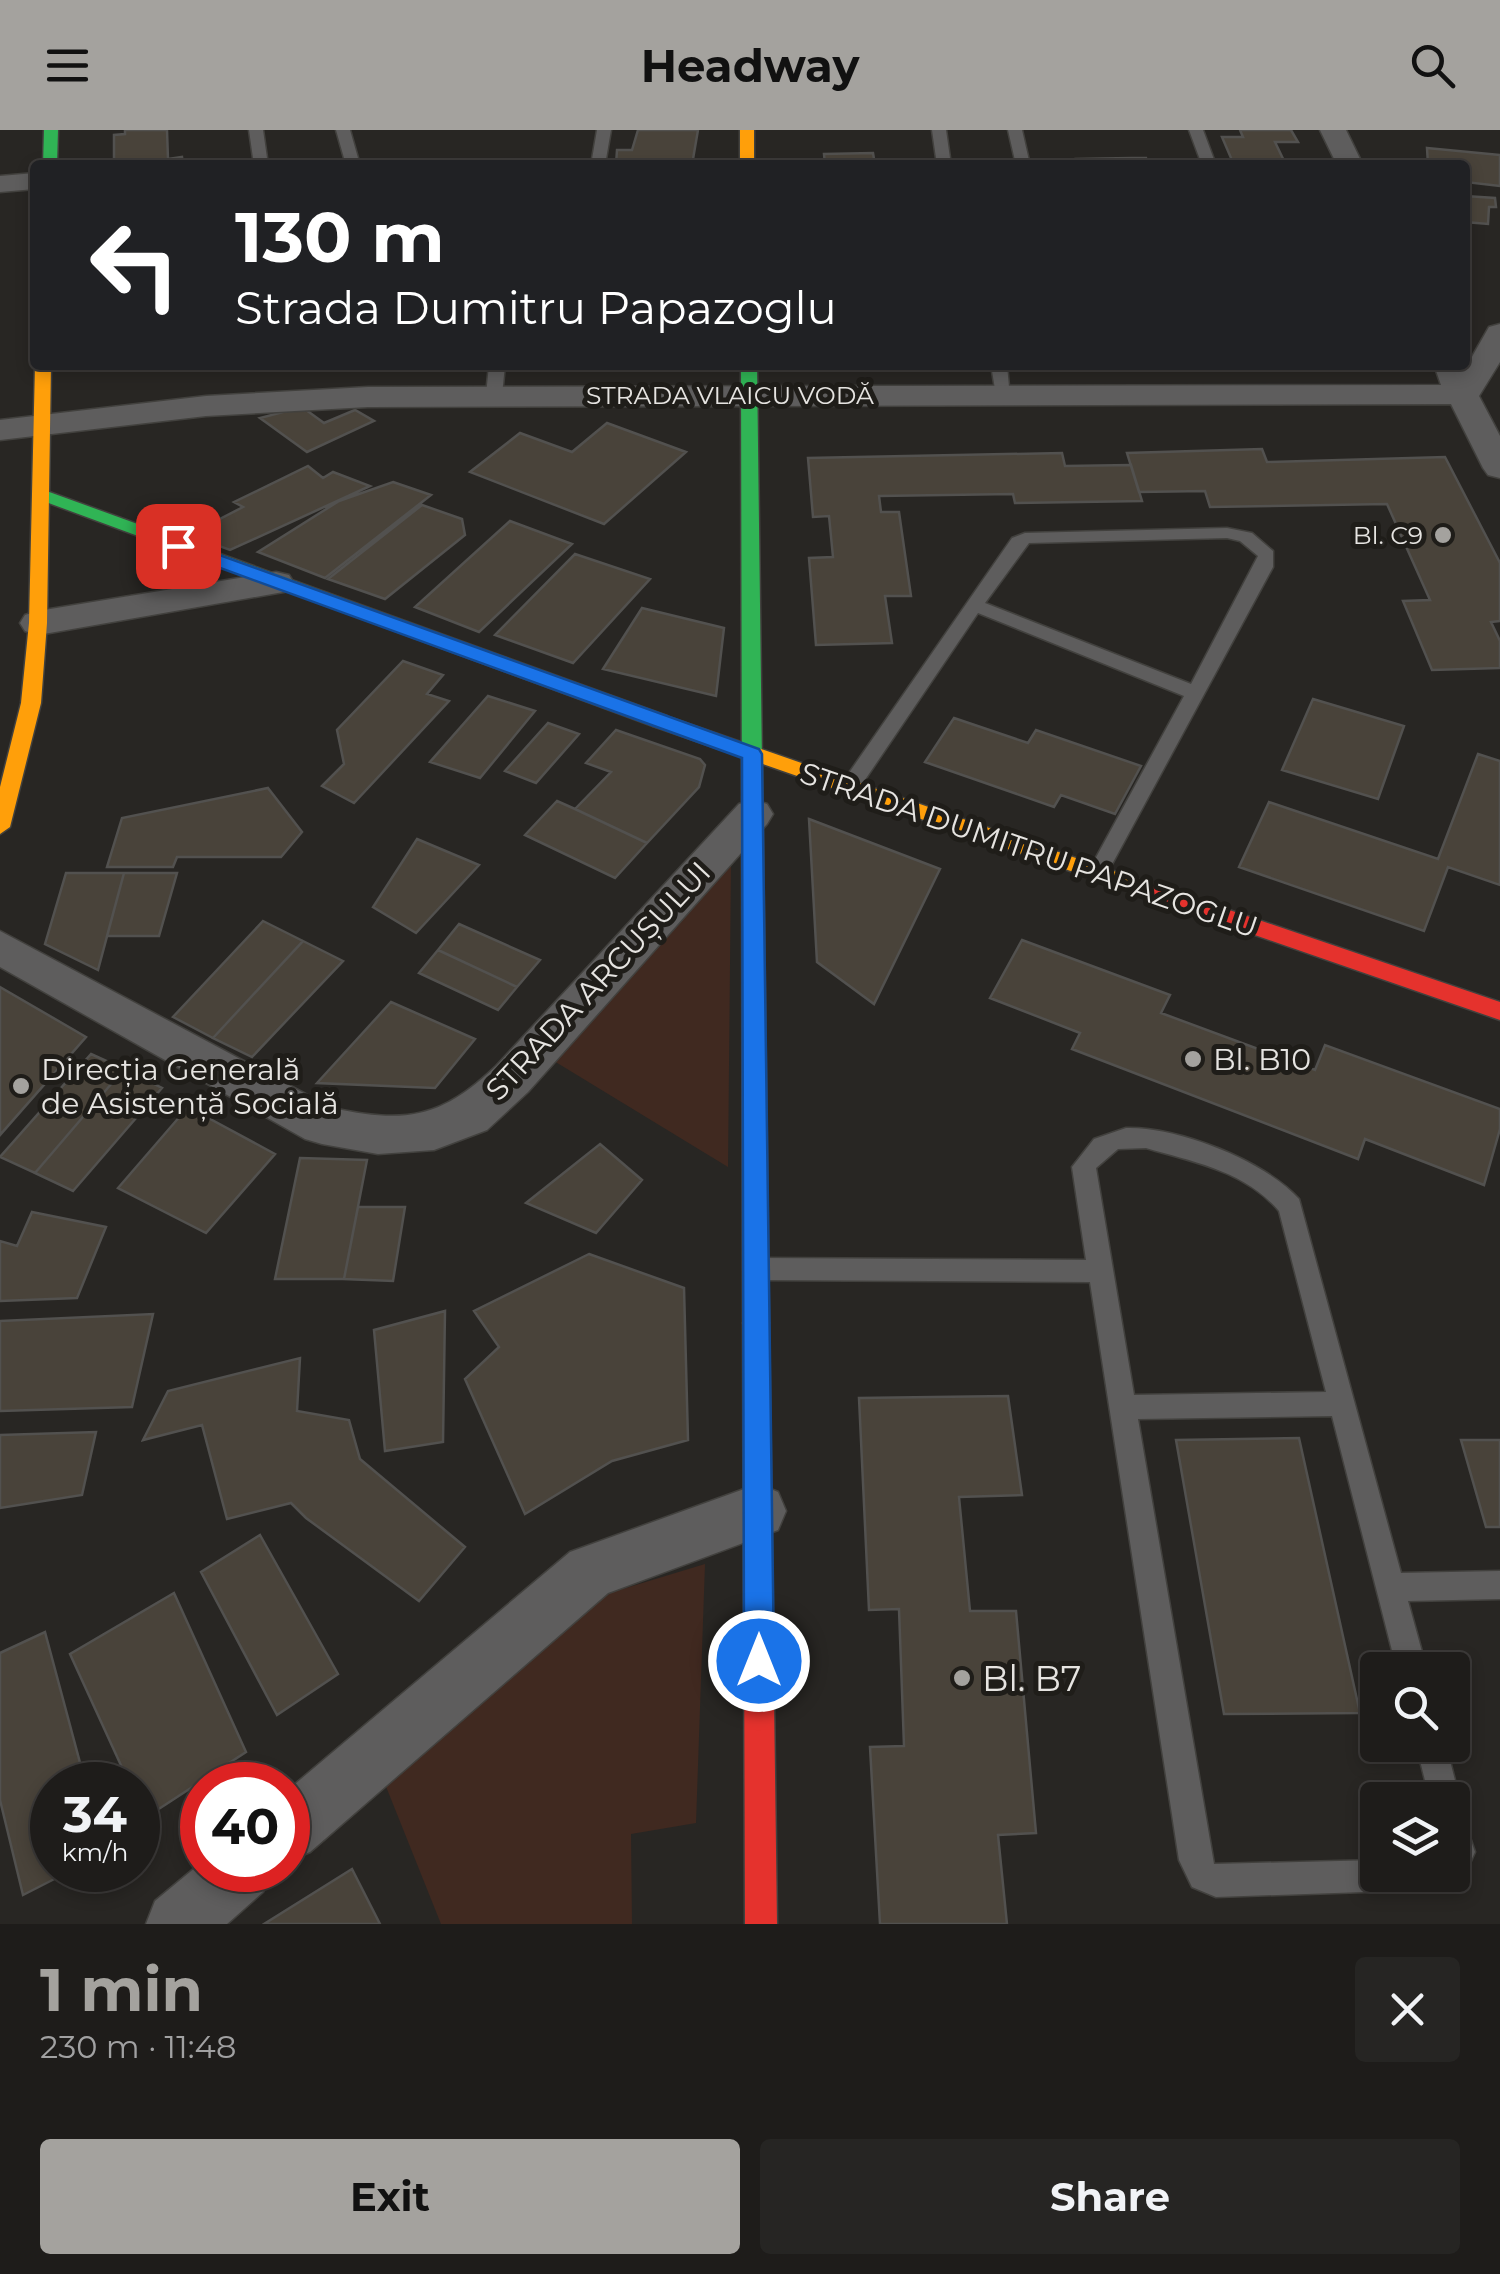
<!DOCTYPE html>
<meta charset="utf-8">
<style>
body{margin:0;font-family:Montserrat,sans-serif;background:#262523;color:#f1f3f6;height:100vh;display:flex;flex-direction:column;font-size:38px;white-space:nowrap}
*{box-sizing:border-box;margin:0}
p{font-size:32px;color:#a1a1a2}
.icon{flex:none;width:55px;height:55px;fill:none;stroke:currentColor;stroke-width:2;stroke-linecap:round;stroke-linejoin:round}
.map{position:relative;height:1794px;overflow:hidden}
.drawer{display:flex;flex-direction:column;background:#1e1c1a;flex:1}
.drawer>*{flex:none}
.top-card{position:absolute;left:30px;top:30px;width:1440px;height:210px;border-radius:10px;box-shadow:0 5px 15px #0003,0 0 0 2px #3c3a39;background:#202124;color:#fff;overflow:hidden}
.fabs{position:absolute;left:1360px;top:1522px;display:grid;gap:20px}
.fabs a{display:grid;place-items:center;width:110px;height:110px;border-radius:10px;background:#1e1c1a;box-shadow:0 5px 15px #0003,0 0 0 2px #3c3a39;font-size:50px}
.speed{position:absolute;left:30px;top:1632px;display:flex;gap:20px;font-size:50px;font-weight:700;text-align:center}
.speed>*{display:grid;place-content:center;width:130px;height:130px;border-radius:50%;background:#1e1c1a;box-shadow:0 5px 15px #0003,0 0 0 2px #3c3a39;line-height:1}
.speed small{font-size:25px;font-weight:400}
.speed .limit{border:15px solid #d22;background:#fff;color:#111}
.pin{position:absolute;display:grid;place-items:center;width:85px;height:85px;color:#fff;margin:-42px;border-radius:20px;box-shadow:0 5px 15px #0006}
.me{position:absolute;width:110px;margin:-55px;rotate:0deg;stroke-linejoin:round;filter:drop-shadow(0 0 8px #0008)}
.turn{display:flex;align-items:center;gap:35px;height:210px;padding:0 40px;font-size:45px}
.turn .icon{width:130px;height:130px;stroke-width:2.5}
.turn b{display:block;font-size:70px;line-height:85px}
.round{display:grid;place-items:center;flex:none;width:105px;height:105px;border-radius:10px;background:#262523}
.overview{display:flex;align-items:center;justify-content:space-between;height:170px;padding:0 40px}
h1{font-size:60px;font-weight:700;line-height:75px;color:#a4a29e}
.button{display:flex;gap:20px;margin-top:auto;padding:20px 40px}
.button a{flex:1;height:115px;border-radius:10px;background:#a4a29e;color:#111;font-size:40px;font-weight:700;line-height:115px;text-align:center}
.button a+a{background:#262523;color:#f1f3f6}
header{display:flex;justify-content:space-between;align-items:center;height:130px;padding:0 40px;background:#a4a29e;color:#111;font-size:45px;font-weight:700}
.map>svg:first-child{display:block}
.green{fill:#402920}
.building{fill:#49433a;stroke:#52514f;stroke-width:2.5}
.lines{fill:none;stroke-linecap:round;stroke-linejoin:round}
.lane-casing{stroke:#42413e;stroke-width:3}
.street-casing{stroke:#42413e;stroke-width:3}
.fast-casing{stroke:#42413e;stroke-width:3}
.slow-casing{stroke:#42413e;stroke-width:3}
.jam-casing{stroke:#42413e;stroke-width:3}
.lane{fill:#5e5d5d;fill-rule:evenodd}
.street{fill:#5e5d5d;fill-rule:evenodd}
.fast{fill:#30b455;fill-rule:evenodd}
.slow{fill:#ff9f0a;fill-rule:evenodd}
.jam{fill:#e5322d;fill-rule:evenodd}
.route{fill:#1a73e8;stroke:#114b97;stroke-width:2.5}
.poi-dot{fill:#a4a29e;stroke:#1f1d19;stroke-width:4}
.labels{text-anchor:middle;dominant-baseline:central;stroke-width:10;stroke-linejoin:round;paint-order:stroke}
.far-street-label{font-size:25px;fill:#e6e4e1;stroke:#1f1d19}
.far-poi-label{font-size:25px;fill:#e6e4e1;stroke:#1f1d19;text-anchor:end}
.street-label{font-size:30px;fill:#e6e4e1;stroke:#1f1d19}
.poi-label{font-size:30px;fill:#e6e4e1;stroke:#1f1d19;text-anchor:start}
.near-poi-label{font-size:35px;fill:#e6e4e1;stroke:#1f1d19;text-anchor:start}
</style>
<header><svg class="icon" aria-label="menu" viewBox="0 0 24 24"><path d="M4 6h16M4 12h16M4 18h16"/></svg>Headway<svg class="icon" aria-label="search" viewBox="0 0 24 24"><circle cx="10" cy="10" r="6"/><path d="M15 15l6 6"/></svg></header>
<div class="map">
<svg width="1500" height="1794" viewBox="0 0 1500 1794">
<rect width="100%" height="100%" fill="#282623"/>
<path class="green" d="M731,734l-3,303 -174,-106z
M705,1434l-9,259 -65,11 1,90h-191l-58,-145 210,-181z"/>
<path class="building" d="M125,0h42l1,29 14,-2 1,8h-69v-30l11,-1z
M638,0h60l-6,35h-76l1,-15h15z
M1240,0h51l7,12h-23l11,23h-52l-12,-28h21z
M1427,18l73,7v31l-35,-4v-17h-37z
M873,23l2,12h-50l-1,-11z
M1131,28h15l2,7h-70l-2,-6z
M1465,66l30,2 1,9h-7l-1,17 -23,-2z
M1159,235h239l-237,5z
M302,277l22,16 31,-13 19,11 -67,31 -47,-34z
M607,293l79,29 -82,72 -134,-52 50,-39 52,19z
M1262,319l5,13 178,-5 55,106v58l-9,1 9,19v27l-68,2 -29,-69 27,-1 -43,-96 -177,3 -5,-16 -66,1 -12,-39z
M1062,323l3,13 66,-1 11,36 -127,2 -2,-9 -134,2 2,16h18l12,84h-26l7,47 -76,2 -7,-87 24,-1 -4,-41 -16,1 -5,-59z
M308,336l15,12 10,-6 37,14 -140,64 -41,-15 54,-28 -9,-5z
M393,352l38,13 -106,83 -67,-26 81,-51z
M422,375l40,14 3,16 -80,64 -57,-20z
M510,391l62,23 -93,88 -64,-25z
M575,424l75,25 -77,84 -78,-28z
M642,478l82,20 -8,68 -113,-27z
M403,531l40,14 -16,19 22,7 -95,102 -32,-17 22,-22 -7,-34z
M488,566l47,15 -55,67 -50,-16z
M1313,569l91,27 -26,73 -96,-29z
M954,588l74,25 8,-13 105,36 -26,48 -54,-19 -7,12 -129,-45z
M548,593l31,11 -43,49 -31,-12z
M616,600l84,29 5,6 -6,22 -52,56 -72,-34 36,-37 -25,-9z
M1478,624l22,7v124l-52,-18 -24,64 -185,-64 30,-65 169,57z
M268,658l34,44 -21,25h-104l-4,10h-66l15,-49z
M557,671l18,8 72,34 -32,35 -90,-43z
M809,689l131,50 -66,135 -57,-42z
M417,709l62,26 -63,68 -43,-26z
M66,743h58l-26,97 -53,-26z
M124,743h53l-18,63h-52z
M263,791l40,20 -90,97 -40,-21z
M459,794l81,36 -23,27 -79,-37z
M1022,810l148,55 -9,18 154,57 10,-25 175,64v20l-16,56 -119,-46 -7,20 -286,-110 8,-16 -90,-35z
M303,811l40,20 -91,96 -39,-19z
M438,820l79,37 -19,23 -79,-37z
M0,857l86,50 -86,98z
M391,872l84,37 -40,49 -118,-5z
M91,924l33,15 -89,104 -35,-16z
M124,939l38,19 -89,103 -38,-18z
M188,977l87,47 -69,79 -88,-45z
M600,1014l42,36 -46,53 -70,-30z
M300,1028l67,2 -23,119h-69z
M358,1077h47l-12,74 -49,-2z
M32,1082l74,15 -29,71 -77,3v-60l17,5z
M589,1124l95,34 4,152 -76,21 -87,53 -60,-135 34,-32 -25,-36z
M445,1181l-2,131 -58,9 -11,-121z
M153,1184l-21,93 -132,4v-90z
M300,1228l-3,53 52,9 11,39 105,88 -46,54 -113,-83 -15,-15 -64,16 -25,-94 -59,15 25,-49z
M1008,1266l14,99 -63,2 11,114h46l20,222 -38,2 9,89h-127l-10,-177 34,-1 -5,-137 -30,1 -10,-212z
M96,1302l-14,63 -82,13v-73z
M1299,1308l61,275 -136,1 -48,-274z
M1461,1310h39v87h-14z
M260,1405l78,139 -61,41 -76,-143z
M174,1463l72,159 -101,66 -7,-16v-17h-8l-60,-131z
M45,1502l41,153h-34v85h20l-49,25 -23,-95v-147z
M352,1739l28,55h-116z"/>
<g class="lines">
<g class="lane-casing">
<path id="lane" d="M249,0h14l5,35h-14z
M336,0h14l10,35h-14z
M597,0h14l-6,35h-14z
M932,0h14l5,35h-14z
M1008,0h14l8,35h-14z
M1189,0h14l13,35h-14z
M489,235h16l-3,30 -8,5 -8,-5z
M991,235h16l3,33 -14,-3z
M1227,398l25,5 21,18v16l-169,312h-14l-3,-5 97,-178 -206,-83 -122,180h-14l-3,-5 3,-5 170,-245 13,-5zM1227,408l13,3 18,15 -67,128 -206,-81 44,-60z
M1126,998c51,-2 139,33 173,71l102,374 99,-2v28l-92,2 19,69h-30l-65,-254 -194,3 76,445 164,-4v15h31l-5,11 -11,5 -177,6 -24,-10 -13,-27 -89,-578 -331,-2 -9,-3 -4,-8 4,-8 9,-3 327,2 -14,-93 22,-28zM1146,1018c48,14 99,23 133,63l47,181 -192,3 -38,-227 22,-19z
M1416,1615h30l14,55 -4,11 -4,1v-12h-22z
M1452,1683l11,4 12,35 -12,27 -11,5 -13,-9h13z"/>
</g>
<g class="street-casing">
<path id="street" d="M1320,0h26l17,35h-26z
M35,43v16l-35,3v-16z
M1500,194v38l-21,34 21,40v42l-12,-3 -5,-7 -32,-64 -1083,3 -162,9 -206,24v-20l206,-24 162,-9 1073,-2 -7,-20h28l3,4 24,-42z
M276,442l13,3 5,8 -5,8 -251,44 -13,-4 -5,-8 5,-8 13,-4z
M753,670l14,4 6,10 -6,10 -239,268 -41,38 -53,20 -56,4 -56,-10 -17,-5 -305,-172v-36l332,177c75,16 109,10 164,-42l243,-262z
M758,1354l20,8 8,19 -8,19 -170,63 -298,259 -22,9v-71l282,-238z
M202,1732v8h70l-9,22 -36,32h-81l9,-23z"/>
</g>
<g class="fast-casing">
<path id="fast" d="M44,0h14l-1,35h-14z
M741,235h16l12,958 -4,8 -9,3 -9,-3 -4,-8z
M41,359l626,227 3,5 -10,7 -7,-2 -618,-228 -2,-4z"/>
</g>
<g class="slow-casing">
<path id="slow" d="M740,0h14v35h-14z
M35,235h16l-4,258 -6,80 -31,124 -10,7v-47l21,-84 8,-80z
M660,584l485,168 4,5 -11,8 -7,-3 -478,-166 -3,-5 3,-5z"/>
</g>
<g class="jam-casing">
<path id="jam" d="M1138,749l362,123v18l-369,-128 -4,-5z
M756,1182l9,3 4,8 8,601h-32l-2,-601 4,-8z"/>
</g>
<use href="#lane" class="lane"/>
<use href="#street" class="street"/>
<use href="#fast" class="fast"/>
<use href="#slow" class="slow"/>
<use href="#jam" class="jam"/>
</g>
<path class="route" d="M178,410l581,209 3,5 12,907 -5,11 -10,4 -10,-4 -5,-11 -2,-903 -571,-208v-8z"/>
<g class="poi-dot">
<circle cx="1443" cy="405" r="10"/>
<circle cx="1193" cy="929" r="10"/>
<circle cx="21" cy="956" r="10"/>
<circle cx="962" cy="1548" r="10"/>
</g>
<g class="labels">
<g class="far-street-label">
<text x="730" y="265">STRADA VLAICU VODĂ</text>
</g>
<g class="far-poi-label">
<text x="1423" y="405">Bl. C9</text>
</g>
<g class="street-label">
<text transform="translate(1029 720) rotate(19)">STRADA DUMITRU PAPAZOGLU</text>
<text transform="translate(598 851) rotate(-47)">STRADA ARCUȘULUI</text>
</g>
<g class="poi-label">
<text x="1213" y="929">Bl. B10</text>
<text x="41" y="939">Direcția Generală<tspan x="41" dy="34">de Asistență Socială</tspan></text>
</g>
<g class="near-poi-label">
<text x="982" y="1548">Bl. B7</text>
</g>
</g>
</svg>
<div class="fabs">
<a><svg class="icon" aria-label="search" viewBox="0 0 24 24"><circle cx="10" cy="10" r="6"/><path d="M15 15l6 6"/></svg></a>
<a><svg class="icon" aria-label="layers" viewBox="0 0 24 24"><path d="M12 4l9 5-9 5-9-5zM3 14l9 5 9-5"/></svg></a>
</div>
<div class="speed"><div>34<small>km/h</small></div><div class="limit">40</div></div>
<div class="pin" style="left:178px;top:416px;background:#d93025"><svg class="icon" aria-label="arrive" viewBox="0 0 24 24"><path d="M6 21V4h12l-3 4 3 4H6"/></svg></div>
<svg class="me" style="left:759px;top:1531px" viewBox="-20 -20 40 40"><circle r="17" fill="#1a73e8" stroke="#fff" stroke-width="3"/><path d="M0-11L8 9 0 5-8 9z" fill="#fff"/></svg>
<div class="top-card">
<div class="turn"><svg class="icon" aria-label="left" viewBox="0 0 24 24"><path d="M17 20v-9H6M10 6l-5 5 5 5"/></svg><div><b>130 m</b>Strada Dumitru Papazoglu</div></div>
</div>
</div>
<section class="drawer">
<div class="overview"><div><h1>1 min</h1><p>230 m · 11:48</p></div><a class="round"><svg class="icon" aria-label="close" viewBox="0 0 24 24"><path d="M6 6l12 12M18 6L6 18"/></svg></a></div>
<div class="button"><a>Exit</a><a>Share</a></div>
</section>
